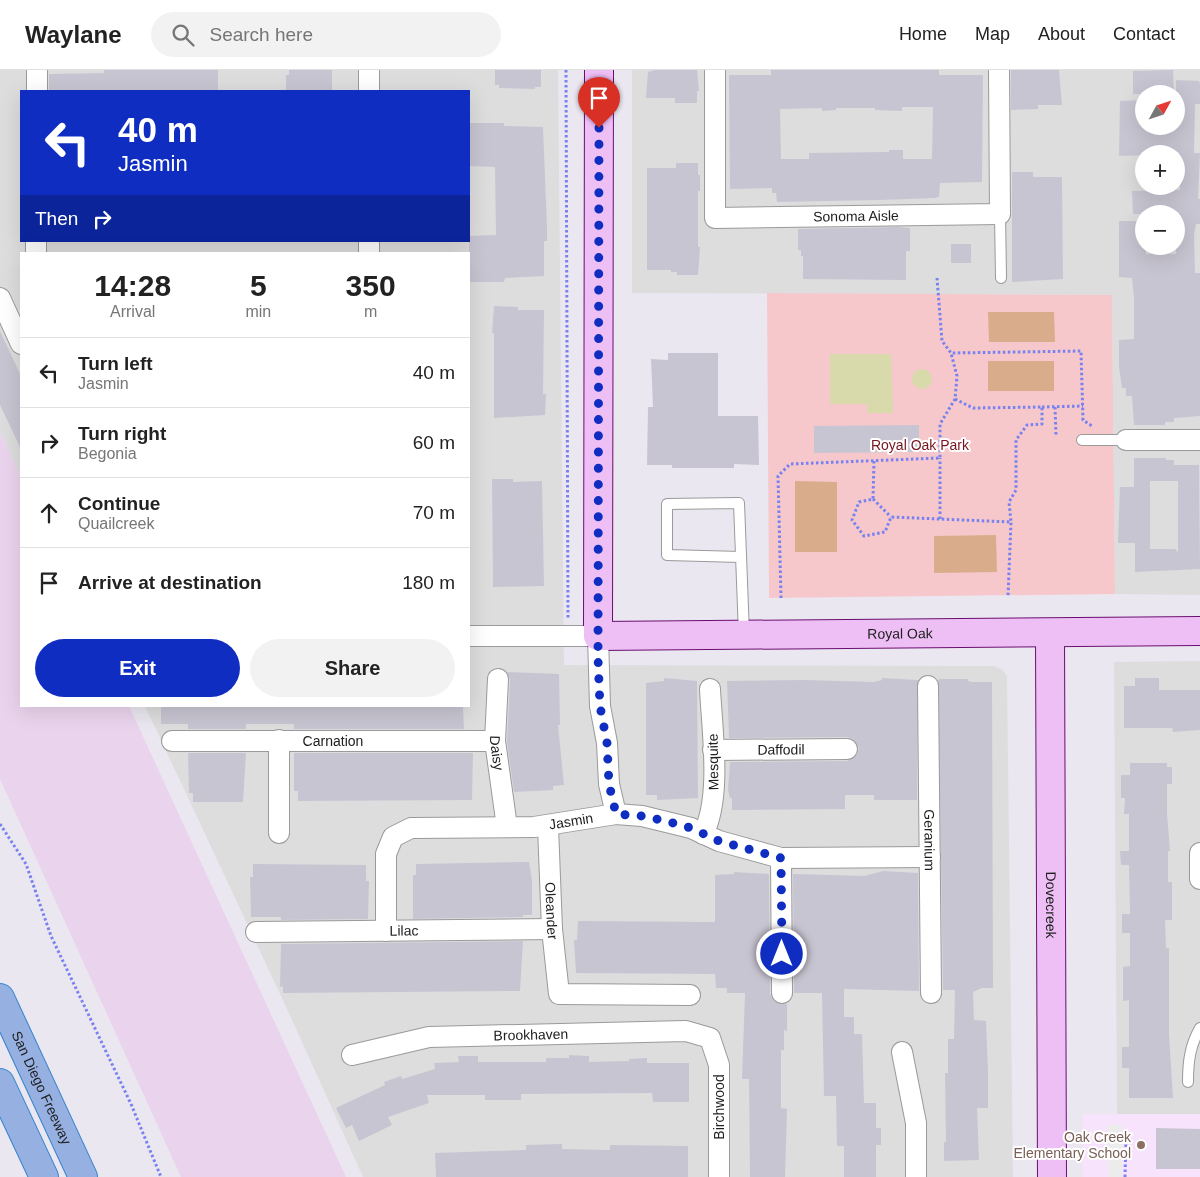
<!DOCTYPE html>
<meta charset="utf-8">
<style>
body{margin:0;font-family:Arial,sans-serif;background:#f2f2f2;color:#222;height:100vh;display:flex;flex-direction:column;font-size:19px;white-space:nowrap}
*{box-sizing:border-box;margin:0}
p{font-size:16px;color:#767676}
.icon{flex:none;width:28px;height:28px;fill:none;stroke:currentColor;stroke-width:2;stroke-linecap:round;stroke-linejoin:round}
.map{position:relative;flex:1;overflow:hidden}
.side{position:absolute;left:20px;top:182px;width:450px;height:455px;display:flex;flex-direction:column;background:#fff;border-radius:0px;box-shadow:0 5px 20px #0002}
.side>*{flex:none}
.banner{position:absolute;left:20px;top:20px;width:450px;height:152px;border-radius:0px;box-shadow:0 5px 20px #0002;background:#0f2ec1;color:#fff;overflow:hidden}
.needle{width:32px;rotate:50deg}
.buttons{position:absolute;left:1135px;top:15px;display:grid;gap:10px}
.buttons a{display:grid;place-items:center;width:50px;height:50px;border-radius:50%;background:#fff;box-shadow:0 5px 20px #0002;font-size:25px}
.pin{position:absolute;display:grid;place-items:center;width:42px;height:42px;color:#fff;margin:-51px -21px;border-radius:50% 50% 50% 0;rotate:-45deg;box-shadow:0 0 5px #0007}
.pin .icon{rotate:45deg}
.me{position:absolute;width:55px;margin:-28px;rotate:0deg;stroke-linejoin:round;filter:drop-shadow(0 0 4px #0008)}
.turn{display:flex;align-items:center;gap:18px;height:105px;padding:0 15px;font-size:22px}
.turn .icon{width:65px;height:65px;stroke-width:2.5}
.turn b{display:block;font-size:35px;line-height:42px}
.then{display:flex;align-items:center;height:48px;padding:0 15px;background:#0003;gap:10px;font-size:19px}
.eta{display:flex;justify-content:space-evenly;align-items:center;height:85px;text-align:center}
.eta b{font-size:30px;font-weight:700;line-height:35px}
.button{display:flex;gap:10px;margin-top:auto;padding:10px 15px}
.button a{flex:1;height:58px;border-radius:30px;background:#0f2ec1;color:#fff;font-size:20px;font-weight:700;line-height:58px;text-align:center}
.button a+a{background:#f2f2f2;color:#222}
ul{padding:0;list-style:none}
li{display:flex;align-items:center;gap:15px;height:70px;padding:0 15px;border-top:1px solid #e0e0e0}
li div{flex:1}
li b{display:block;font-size:19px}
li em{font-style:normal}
header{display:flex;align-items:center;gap:30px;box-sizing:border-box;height:70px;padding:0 25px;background:#fff;border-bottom:1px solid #e0e0e0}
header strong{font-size:24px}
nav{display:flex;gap:28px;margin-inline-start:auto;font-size:18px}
.search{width:350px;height:45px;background:#f2f2f2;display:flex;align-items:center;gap:12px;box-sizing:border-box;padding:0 18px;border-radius:28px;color:#767676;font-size:19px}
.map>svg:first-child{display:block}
.residential{fill:#ddddde;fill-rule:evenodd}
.education{fill:#f8e3fd}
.farmland{fill:#ead4ed}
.park{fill:#f6c8cc}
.pitch{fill:#d9ad8b}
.parking{fill:#ececec}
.water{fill:#d8daab}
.building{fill:#c8c5d2;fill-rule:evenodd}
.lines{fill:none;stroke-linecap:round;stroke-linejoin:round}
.lane-casing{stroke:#9a9a9a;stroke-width:12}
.street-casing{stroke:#9a9a9a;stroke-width:22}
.secondary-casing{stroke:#6a0d70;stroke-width:30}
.highway-casing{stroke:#3384ce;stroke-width:30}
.path{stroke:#7881f0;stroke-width:3;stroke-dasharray:2.5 2.5;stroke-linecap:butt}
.lane{stroke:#fff;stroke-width:10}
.street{stroke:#fff;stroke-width:20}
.secondary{stroke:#eebff5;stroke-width:28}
.highway{stroke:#95b0e1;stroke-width:28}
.route{stroke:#0f2ec1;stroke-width:9;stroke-dasharray:0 16.2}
.education-dot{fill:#8d6e63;stroke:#fff;stroke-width:2}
.labels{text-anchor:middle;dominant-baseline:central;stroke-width:4;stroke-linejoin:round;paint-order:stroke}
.street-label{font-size:14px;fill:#202020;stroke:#fff}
.park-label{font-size:14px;fill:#78141d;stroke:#fff}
.education-label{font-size:14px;fill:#785e54;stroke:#fff;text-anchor:end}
</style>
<header>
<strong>Waylane</strong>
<div class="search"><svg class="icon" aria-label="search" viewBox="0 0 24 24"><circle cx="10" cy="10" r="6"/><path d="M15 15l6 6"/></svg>Search here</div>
<nav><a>Home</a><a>Map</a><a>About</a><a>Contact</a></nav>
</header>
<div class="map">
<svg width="1200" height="1107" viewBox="0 0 1200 1107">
<rect width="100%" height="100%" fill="#ebe7f0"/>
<path class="residential" d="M0,0h558l6,595 430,1 9,4 4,6 6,501h-650l-76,-168 -142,-303h324v-452h-448v223l-21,-45zM21,21h448v150h-448z
M632,0h568v525l-85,-1 -3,-299 -480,-2zM1144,24h32v32h-32zM1144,84h32v32h-32zM1144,144h32v32h-32z
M1200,591v453h-83l-3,-452z"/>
<path class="education" d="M1083,1044h117v63h-117z"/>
<path class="farmland" d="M0,362l21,45v229h108l217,471h-165l-181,-398z"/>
<path class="park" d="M767,223l345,2 3,299 -346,4z"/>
<path class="pitch" d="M988,242h66l1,30h-66z
M988,291h66v30h-66z
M795,411l42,1v70h-42z
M996,465l1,37 -63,1v-37z"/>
<path class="parking" d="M1107,1055h15v52h-14z"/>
<path class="water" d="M830,284h61l2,59h-26v-9h-37z
M912 309a10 10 0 1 1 20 0a10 10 0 1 1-20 0Z"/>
<path class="building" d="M104,0h114v21h-169v-17l55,-1z
M289,0h43v21h-46v-16h3z
M495,0h46v17h-6v2l-36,-1v-3h-4z
M655,0h42l2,21h-2v12h-22v-5h-29l2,-26z
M771,0h168v5h44l-1,107 -42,1 -1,14 -4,1 -55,2 -103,2 -1,-9h-4v-5l-42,1 -1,-114h42zM902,37h31l-1,52h-29v-9h-14v2l-80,1v6h-28l-1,-50 42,-1v3l14,-1v-2h39v2l27,1z
M1011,0h48l3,35h-24v4l-27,1z
M1173,0l1,24h-41v-23z
M1176,10l23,1 1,3v20h-5l-1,49h6l-2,46h2v25h-4l-2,11 1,38h5v143l-26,2v4h-9v3h-31l-2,-29h-6v-8h-4l-3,-21v-27l15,-1v-41l-2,-20 -13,-1v-56h25l2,33h30v-40h-43l-1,-23 48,-1v-31l-4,-1v-4l-57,2 1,-55 24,-1v26h32z
M469,53h35v3l39,1 4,100v14h-3v35l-39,2 -1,4h-35v-46l27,-1 -1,-68 -26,-1z
M676,93h22v12h2v16h-2v56h2l-2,28h-21v-3h-6v-2h-24v-102h29z
M1012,102h21v5h29l1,102 -51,3z
M898,157l12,1v23h-4v29l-103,-1v-23h-2v-6h-3v-21z
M951,174h20v19h-20z
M494,236l24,1v3h26l-1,84h3l-1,21 -51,3v-85h-2z
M0,261l21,45v73l-21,-44z
M668,283h50v63h40l1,49 -25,-1v4h-62v-3h-25l1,-58h5l-2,-48 17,1z
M919,355v27l-105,1v-27z
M1134,388h32v2h8v5h25l1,104 -65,3v-29h-17l2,-56h14zM1150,411h28v71l-3,-3h-25z
M492,409h21v3l29,-1 2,105 -51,1z
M507,602l52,2 1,51h-2l6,60 -11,1v4l-39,2 -7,-50 3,-62z
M664,608l33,3 1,117 -41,2v-5h-11v-112l18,-2z
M882,608l36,2 -1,120h-43v-5h-29v14l-113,1v-12h-2l-2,-8 2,-28 117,-1 10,-6 2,-7 -6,-9 -6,-2 -118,1 -2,-57 78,-1 69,2 8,-2z
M1135,608h24v12h41v40l-27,2 -1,-4h-48v-42h11z
M940,609h28v2l4,1h20l1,306h-11l-9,4 1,28 12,1 2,52v35h-11l2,52 -35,1v-19h2l-1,-69h3v-34h6l1,-49h-12l-5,-310z
M161,636h302l1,23h-170v-5h-48v5h-58v-5h-27z
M188,683h58l-3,49h-50v-9h-4z
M294,683h179l-1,47 -174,1v-10h-4z
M1130,693h37v4h5v17h-5v30l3,37h-2v31h4v38h-7l1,28h3v86l4,64h-44v-30h-7v-21h7v-47l-6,1v-34l7,-1v-33h-8v-19h8l-1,-49h-8l-1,-14h9v-37h-5l1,-16h-4v-23h9z
M529,792l3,19v34h-9v2l-110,2v-44h3v-11z
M253,794l113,1v16h3l-1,38 -87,1v-3h-30l-1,-40h3z
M883,801l35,2 1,118 -75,-2v28h10v17h8l2,69h12v25h5v17h-5v32h-32v-31h-7l-1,-50h-12l-2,-103h-28l-1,-119 71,2z
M734,802l35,2 1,120 6,9 11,1v27l-3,-1v20h-3v58l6,1 -2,68h-35l-1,-98h-7l3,-86h-18v-5h-11l-1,-14 -139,-1 -2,-33h3l1,-19 137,1v-47l19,-1z
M523,871l-3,50 -237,2v-7l-3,1 1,-43z
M569,985l20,1v6l40,-1v-2l18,-1v5h42v39h-36l-1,-9 -131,1v6h-36v-5h-58l2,8 -41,14 4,8 -33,16 -7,-16 -6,3 -10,-20 49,-23 -1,-3 17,-6 1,3 33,-10 -1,-6 25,-1 -1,-6h20v6h68v-4h23z
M1156,1058l44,1v40h-44z
M562,1074v5l48,1v-5l78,1v31h-252l-1,-24 91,-3v-5z"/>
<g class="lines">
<g class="lane-casing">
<path id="lane" d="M1000,144l1,64
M1082,370h44
M741,487l-74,-2v-51l72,-1c2,43 3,87 5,131
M1188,1012c0,-21 2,-36 12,-54"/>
</g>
<g class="street-casing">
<g id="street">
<path d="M37,0v21"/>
<path d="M369,0v21"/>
<path id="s1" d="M715,0v148l285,-4 -1,-144"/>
<path d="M369,171v13"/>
<path d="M36,184v-13"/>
<path d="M0,228l21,46"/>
<path d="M1126,370h74"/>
<path d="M469,566h129l2,70 7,37 2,41 7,30"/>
<path id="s2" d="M498,609l-3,62 12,86"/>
<path id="s3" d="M928,616l3,307"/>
<path id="s4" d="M172,671h323"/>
<path id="s5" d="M713,680l134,-1"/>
<path id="s6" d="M548,757l4,102 7,65 131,1"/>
<path d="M279,763v-93"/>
<path d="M703,764c19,-36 9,-104 7,-145"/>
<path d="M1200,783v26"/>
<path d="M781,788l1,135"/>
<path id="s7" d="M386,861v-77l7,-17 18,-9 123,-1 82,-13 26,2 49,12 28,13 62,17 149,-1"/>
<path id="s8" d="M256,862l296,-3"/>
<path d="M902,982l14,71v54"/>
<path id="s9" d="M352,985l77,-18 257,-6 24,7 9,27v112"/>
</g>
</g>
<g class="secondary-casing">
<g id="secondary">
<path id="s10" d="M599,0l-1,566 602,-5"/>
<path id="s11" d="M1050,564l2,543"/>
</g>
</g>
<g class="highway-casing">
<g id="highway">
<path id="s12" d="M0,928l83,179"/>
<path d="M0,1013l44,94"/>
</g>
</g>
<path class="path" d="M566,0l2,549
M937,208l5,63 9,12 130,-2 2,69 9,6
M955,329l18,9 69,-1v17l-15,1 -11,15v50l-7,12 2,20
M1042,337l41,-1
M1055,337l1,28
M874,391l-1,38 -14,3 -7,18 12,16 21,-4 6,-15 120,5 -3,75
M873,429l18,18
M940,449v-61
M781,528l-3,-122 12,-12 150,-6v-34l15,-25 2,-23 -6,-23
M0,754l26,40 25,72 80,168 30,73
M1125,1107l1,-36"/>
<use href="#lane" class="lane"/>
<use href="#street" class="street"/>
<use href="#secondary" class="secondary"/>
<use href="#highway" class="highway"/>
</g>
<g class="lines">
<path class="route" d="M599,58l-1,530 2,48 7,37 2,41 7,30 26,2 24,5 25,7 28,13 62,17 1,96"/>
</g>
<circle class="education-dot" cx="1141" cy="1075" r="5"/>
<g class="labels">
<g class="street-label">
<text stroke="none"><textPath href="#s1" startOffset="289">Sonoma Aisle</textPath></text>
<text stroke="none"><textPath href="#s10" startOffset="868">Royal Oak</textPath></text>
<text stroke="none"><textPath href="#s4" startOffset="161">Carnation</textPath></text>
<text stroke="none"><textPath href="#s5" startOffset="68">Daffodil</textPath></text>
<text stroke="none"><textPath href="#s2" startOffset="74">Daisy</textPath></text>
<text transform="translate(713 692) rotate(-91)">Mesquite</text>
<text stroke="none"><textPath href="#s7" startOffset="276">Jasmin</textPath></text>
<text stroke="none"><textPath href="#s3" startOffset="154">Geranium</textPath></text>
<text stroke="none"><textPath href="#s11" startOffset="271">Dovecreek</textPath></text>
<text stroke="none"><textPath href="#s6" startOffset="84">Oleander</textPath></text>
<text stroke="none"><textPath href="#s8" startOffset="148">Lilac</textPath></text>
<text stroke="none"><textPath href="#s9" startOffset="181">Brookhaven</textPath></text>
<text stroke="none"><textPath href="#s12" startOffset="99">San Diego Freeway</textPath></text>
<text transform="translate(719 1037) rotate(-90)">Birchwood</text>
</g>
<g class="park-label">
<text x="920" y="375">Royal Oak Park</text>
</g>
<g class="education-label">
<text x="1131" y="1067">Oak Creek<tspan x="1131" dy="16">Elementary School</tspan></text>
</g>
</g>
</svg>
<div class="buttons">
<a><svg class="needle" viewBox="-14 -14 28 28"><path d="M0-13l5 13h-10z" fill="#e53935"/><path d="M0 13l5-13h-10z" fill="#767676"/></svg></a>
<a>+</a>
<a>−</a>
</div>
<div class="pin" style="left:599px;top:58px;background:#d93025"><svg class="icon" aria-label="arrive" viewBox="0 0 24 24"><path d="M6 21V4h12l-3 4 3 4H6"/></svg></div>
<svg class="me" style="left:782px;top:884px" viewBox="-20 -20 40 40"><circle r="17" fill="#0f2ec1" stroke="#fff" stroke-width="3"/><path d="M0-11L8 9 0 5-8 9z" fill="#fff"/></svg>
<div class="banner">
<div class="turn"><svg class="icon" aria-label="left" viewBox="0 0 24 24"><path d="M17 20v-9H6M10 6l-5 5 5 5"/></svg><div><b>40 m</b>Jasmin</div></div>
<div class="then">Then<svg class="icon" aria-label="right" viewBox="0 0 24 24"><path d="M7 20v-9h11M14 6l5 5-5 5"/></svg></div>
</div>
<section class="side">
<div class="eta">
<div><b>14:28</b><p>Arrival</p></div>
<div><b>5</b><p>min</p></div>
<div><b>350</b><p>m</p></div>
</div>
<ul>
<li><svg class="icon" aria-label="left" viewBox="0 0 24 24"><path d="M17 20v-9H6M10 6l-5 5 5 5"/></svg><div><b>Turn left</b><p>Jasmin</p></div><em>40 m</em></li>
<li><svg class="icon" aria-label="right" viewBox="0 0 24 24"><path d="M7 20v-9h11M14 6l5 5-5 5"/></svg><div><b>Turn right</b><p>Begonia</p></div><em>60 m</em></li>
<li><svg class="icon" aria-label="ahead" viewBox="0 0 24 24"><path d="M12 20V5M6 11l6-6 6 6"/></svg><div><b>Continue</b><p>Quailcreek</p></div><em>70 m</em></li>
<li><svg class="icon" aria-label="arrive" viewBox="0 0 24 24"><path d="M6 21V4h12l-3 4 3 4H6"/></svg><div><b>Arrive at destination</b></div><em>180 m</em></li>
</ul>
<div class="button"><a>Exit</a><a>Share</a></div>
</section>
</div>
